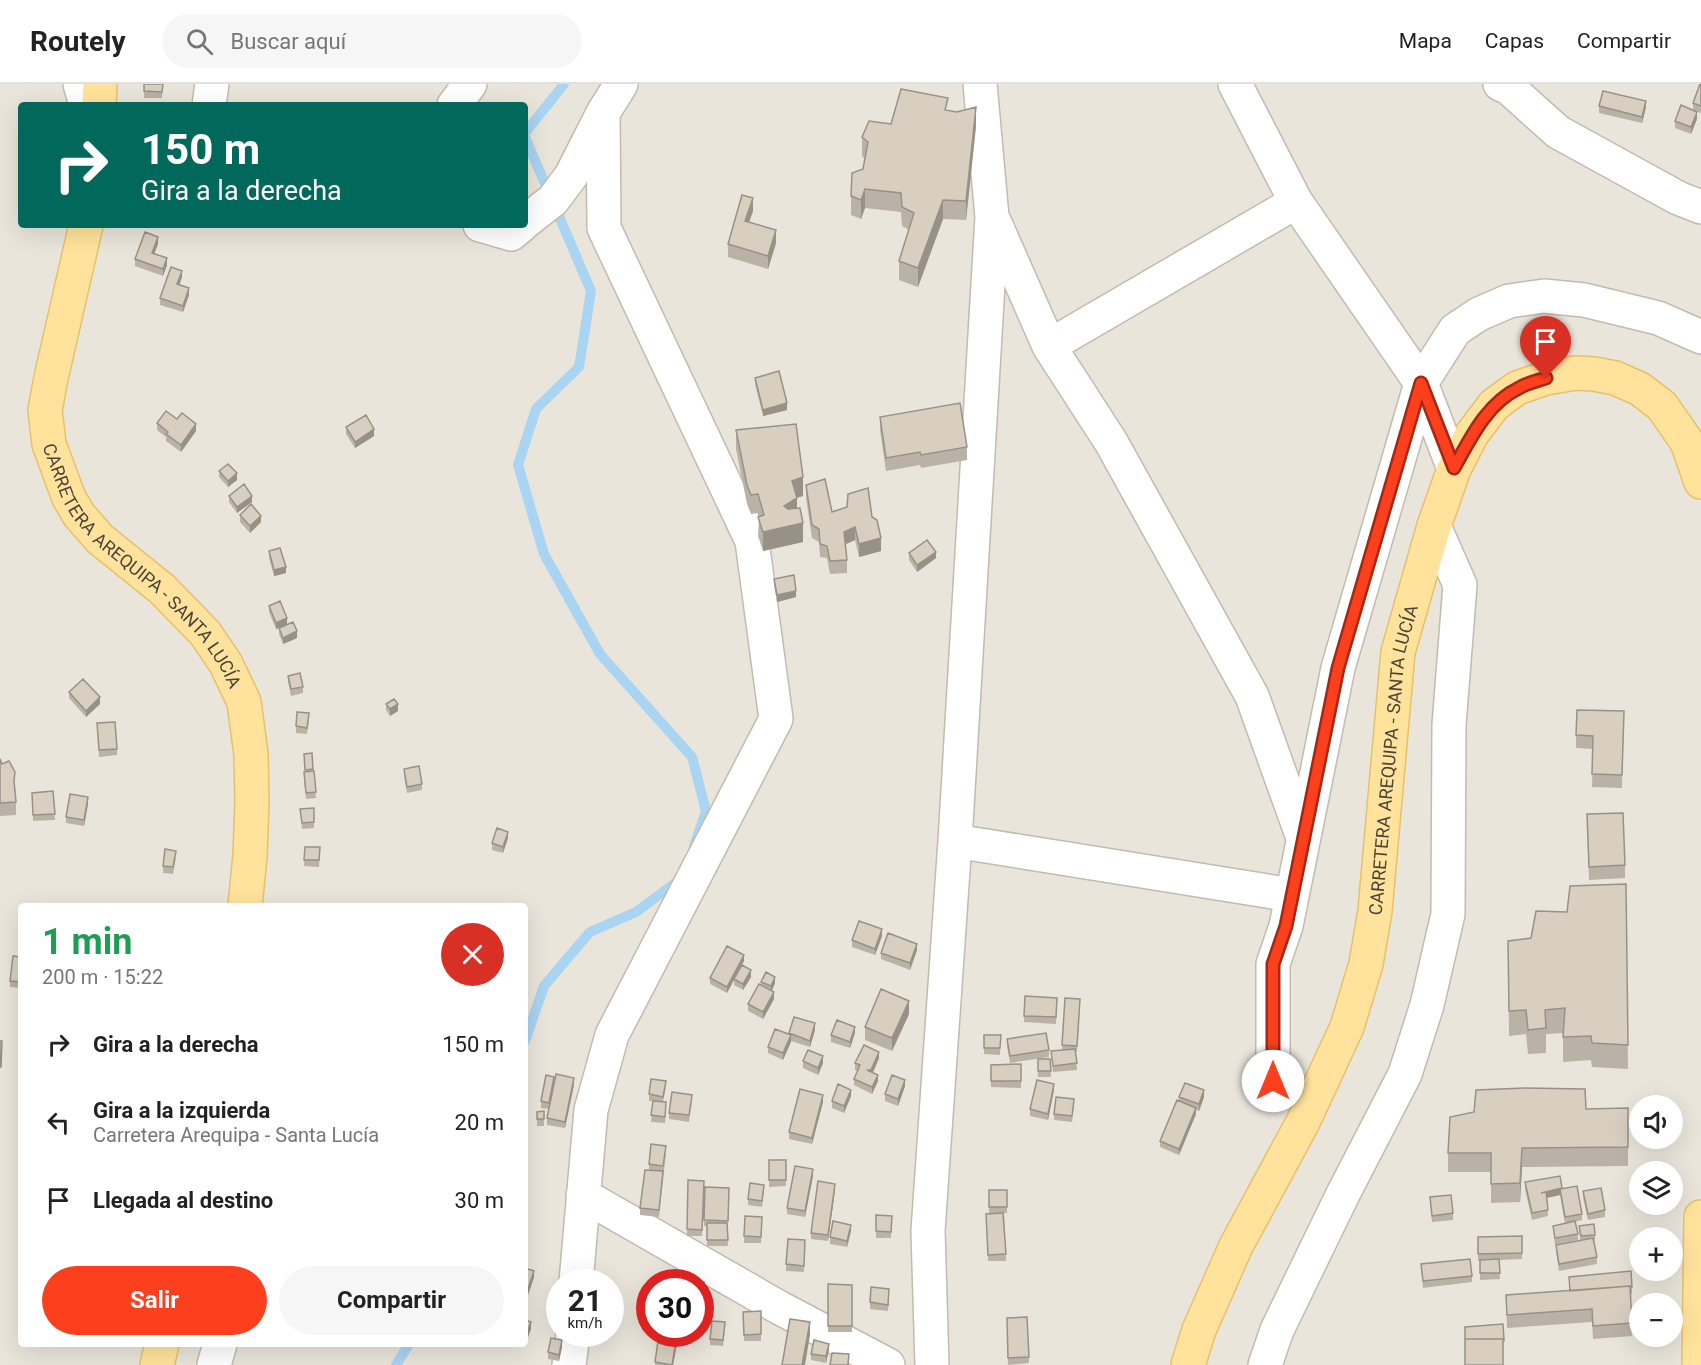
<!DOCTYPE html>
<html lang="es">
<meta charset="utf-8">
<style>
body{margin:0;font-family:Roboto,sans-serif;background:#f6f6f6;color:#222;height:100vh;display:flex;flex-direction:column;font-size:22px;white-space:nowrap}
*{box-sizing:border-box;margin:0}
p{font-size:20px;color:#767676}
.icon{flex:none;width:33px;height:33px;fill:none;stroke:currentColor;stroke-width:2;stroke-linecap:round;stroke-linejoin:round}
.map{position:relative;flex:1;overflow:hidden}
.side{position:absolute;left:18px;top:819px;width:510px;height:444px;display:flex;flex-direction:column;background:#fff;border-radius:6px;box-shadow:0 6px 24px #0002}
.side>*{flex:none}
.guide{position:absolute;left:18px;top:18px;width:510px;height:126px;border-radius:6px;box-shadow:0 6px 24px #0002;background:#00695c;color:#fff;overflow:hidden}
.controls{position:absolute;left:1629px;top:1011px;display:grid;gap:12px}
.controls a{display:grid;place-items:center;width:54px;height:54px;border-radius:50%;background:#fff;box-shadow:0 6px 24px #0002;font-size:30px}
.speed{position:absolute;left:546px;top:1185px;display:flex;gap:12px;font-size:30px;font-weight:700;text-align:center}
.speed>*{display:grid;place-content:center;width:78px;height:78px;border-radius:50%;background:#fff;box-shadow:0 6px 24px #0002;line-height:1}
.speed small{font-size:15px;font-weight:400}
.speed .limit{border:9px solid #d22;background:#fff;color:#111}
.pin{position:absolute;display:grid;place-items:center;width:51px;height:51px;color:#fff;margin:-62px -26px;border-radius:50% 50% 50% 0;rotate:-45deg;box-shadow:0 0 6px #0007}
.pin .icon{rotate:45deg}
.me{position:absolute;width:66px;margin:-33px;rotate:0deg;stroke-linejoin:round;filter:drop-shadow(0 0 4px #0008)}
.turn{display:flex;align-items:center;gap:21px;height:126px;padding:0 24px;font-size:27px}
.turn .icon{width:78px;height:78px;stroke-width:2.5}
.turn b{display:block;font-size:42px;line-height:51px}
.round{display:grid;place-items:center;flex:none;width:63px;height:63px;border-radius:32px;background:#f6f6f6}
.headline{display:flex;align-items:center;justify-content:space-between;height:102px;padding:0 24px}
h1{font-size:36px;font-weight:700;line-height:45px;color:#1e9e55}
.button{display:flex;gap:12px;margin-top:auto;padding:12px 24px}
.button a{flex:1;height:69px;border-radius:36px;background:#fc3f1d;color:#fff;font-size:24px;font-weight:700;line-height:69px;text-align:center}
.button a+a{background:#f6f6f6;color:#222}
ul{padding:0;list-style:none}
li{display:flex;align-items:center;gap:18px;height:78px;padding:0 24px}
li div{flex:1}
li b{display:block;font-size:22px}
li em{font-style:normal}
header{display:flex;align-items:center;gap:36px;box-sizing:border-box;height:84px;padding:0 30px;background:#fff;border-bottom:2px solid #e0e0e0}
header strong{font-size:28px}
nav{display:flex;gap:33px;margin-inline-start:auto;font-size:21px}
.search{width:420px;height:54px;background:#f6f6f6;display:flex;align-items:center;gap:15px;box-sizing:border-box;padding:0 21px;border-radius:33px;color:#767676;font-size:22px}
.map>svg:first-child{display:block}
.residential{fill:#eae5da;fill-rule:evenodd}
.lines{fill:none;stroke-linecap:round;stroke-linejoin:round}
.stream{stroke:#a9d4f2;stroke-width:10}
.minor-casing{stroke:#c2bbae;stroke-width:36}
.major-casing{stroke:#e6c16a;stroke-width:36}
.minor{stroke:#fff;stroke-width:33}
.major{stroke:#ffe39c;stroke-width:33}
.wall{fill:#bab2a6}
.shaded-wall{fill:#979187}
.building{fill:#d8cfc1;stroke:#979187;stroke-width:1.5}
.route-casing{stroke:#a42913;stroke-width:15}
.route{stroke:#fc3f1d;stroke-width:10}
.labels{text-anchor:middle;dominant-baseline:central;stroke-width:4.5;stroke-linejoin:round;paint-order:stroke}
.street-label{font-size:18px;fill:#4b4439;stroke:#fff}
</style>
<header>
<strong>Routely</strong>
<div class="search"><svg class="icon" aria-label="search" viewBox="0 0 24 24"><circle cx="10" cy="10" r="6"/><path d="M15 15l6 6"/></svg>Buscar aquí</div>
<nav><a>Mapa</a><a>Capas</a><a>Compartir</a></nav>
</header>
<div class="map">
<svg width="1701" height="1281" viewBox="0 0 1701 1281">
<rect width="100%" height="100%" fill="#f6f3ec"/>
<path class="residential" d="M0,0h1701v1281h-1701zM21,21h504v120h-504zM21,822h504v438h-504zM1640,1022h32v32h-32zM1640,1088h32v32h-32zM1640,1154h32v32h-32zM560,1198h50v52h-50zM650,1198h50v52h-50zM1640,1220h32v32h-32z"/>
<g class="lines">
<path class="stream" d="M525,49l39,-49
M525,53l66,154 -12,76 -43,42 -18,56 26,89 56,100 92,103 14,54 -12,35
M525,957l19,-55 46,-54 46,-20 46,-34
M396,1281l13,-21"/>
<g class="minor-casing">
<path id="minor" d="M80,0l6,21
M1235,0l61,118 125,181 33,86
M1500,0l9,4 49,44 120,66 23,9
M209,21l3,-21
M454,21l16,-21
M994,137l55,125 62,96 141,254 51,142
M525,138l28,-22 18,-24 32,-63 18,-29
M480,141l31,9 11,-9
M1049,262l247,-144
M955,757l337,54
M1273,997v-117l13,-38 52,-258 83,-285 34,-53 24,-16 30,-13 35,-5 40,4 74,18 43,19
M583,1111l197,113 108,57
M576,1198l15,-172 21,-75 164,-316 -24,-178 -148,-313 -1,-115
M214,1281l6,-21
M569,1281l4,-31
M932,1281l-4,-134 27,-390 37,-624 -12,-133
M1265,1281l12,-35 66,-136 62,-120 22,-69 21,-91 1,-189 11,-140 -26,-59"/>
</g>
<g class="major-casing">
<g id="major">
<path d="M99,21l1,-21"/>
<path id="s1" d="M86,141l-35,153 -6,32 4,34 20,54 10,17 21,24 62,50 43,44 21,31 18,38 7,52 1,47 -2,55 -5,50"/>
<path d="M157,1281l5,-21"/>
<path id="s2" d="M1188,1281l11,-35 37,-84 67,-124 44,-95 19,-63 9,-53 23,-259 36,-126 20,-57 18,-35 22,-29 23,-17 29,-10 30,-5 18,1 21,4 25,11 22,17 25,36 14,40"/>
<path d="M1699,1281l2,-148"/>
</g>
</g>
<use href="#minor" class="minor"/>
<use href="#major" class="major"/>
</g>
<path class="wall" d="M144,0h19l-1,14h-18z
M1701,0v29l-8,-3v-7z
M1599,22l47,1 -4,16 -43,-10z
M948,27l28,15 -10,94 -23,-1 -25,68 -19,-7v-19l10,-31 -7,-4 -1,-14 -36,-4 -4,11 -10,-4v-19l12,-27 2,-10 -3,-3v-19l29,-13z
M1697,35l-6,15 -16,-6v-7z
M753,127l-4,11 27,21 -8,26 -40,-12v-13z
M158,160l-4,10 13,11 -4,11 -28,-10v-7z
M182,193l-3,8 10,10 -6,17 -23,-7v-7z
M755,294l32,32 -24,6 -8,-32z
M880,333l87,30v13l-46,8 -1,-3 -34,6 -6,-41z
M177,335l19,12 -15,21 -15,-11v-4l-9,-7v-7z
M346,343l28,9 -19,12 -9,-14z
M736,346l67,66 -7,2 1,10 6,34 -40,9 -5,-15 1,-19 -1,-4 -7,1 -4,-10 -11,-55z
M219,387l18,9 -9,7 -9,-10z
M806,401l26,27 40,5 9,34 -22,6 -4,-17 -10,4 2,16v13l-17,1 -3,-16 -7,-1 -1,-15 -7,-4 -6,-40z
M229,412l23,6 -15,11 -8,-11z
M240,431l21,7 -11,11 -10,-11z
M269,467l17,22 -12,3 -5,-18z
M909,469l27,5 -19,14 -8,-12z
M774,495l22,18 -19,5 -3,-17z
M269,522l18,18 10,14 -14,6 -4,-10v-6l-3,1 -7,-17z
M288,592l15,11v6l-12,3 -3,-14z
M69,608l31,12 -14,13 -17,-19z
M386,620l12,7 -8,5 -4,-6z
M1624,627l-2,77 -30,-1 1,-38 -17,-1v-13z
M309,636l-2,14 -11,-1v-7z
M97,639l20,26v6l-18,2z
M312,669l4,45 -10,1 -2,-20v-7h1l-1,-18z
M0,675l15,28 1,15v13l-16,1z
M404,685l18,15v6l-15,3 -3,-17z
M53,707l2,29 -22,1 -1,-28z
M88,720l-4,22 -18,-3v-6z
M300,725l14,13v6l-12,1z
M1587,730l38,51v13l-36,2z
M508,754l-5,15 -11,-3v-7z
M305,763h15l-1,20 -15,-1z
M176,774l-3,16 -10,-1v-7z
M1626,800l2,185 -36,-2 -1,-7 -28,2v-29l-17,1v19l-18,1 -2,-20 -17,2 -1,-95 23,-3 36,-26z
M882,852l-7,19 -23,-8v-7z
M917,866l-7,20 -29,-11v-6z
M21,873v31l-11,-1v-6z
M744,877l-3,5 10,11 -8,13 -9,-5v-5l-7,13 -17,-9v-6z
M761,898l14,1 -4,8 3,8 -11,20 -15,-8v-7l13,-19z
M1025,912l32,9 -1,19 -32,-2z
M1065,914l15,7 -3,47h-1l1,18 -24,2 -2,-21 11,-1z
M909,930l-17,37 -27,-11v-13z
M815,946l-5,17 -19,-6 -8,19 -15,-7v-6l21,-13v-1z
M855,949l-5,15 -19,-6v-7z
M984,951h17l-1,20 -16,-1z
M1007,955l42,11v7l-39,6 -3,-17z
M879,974l-6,14 5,9 -6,13 -18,-9v-6l4,-8 -3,-1v-7z
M1038,975h12l1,18h-13z
M803,977l20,2 -5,12 -15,-7z
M1021,980v24l-30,-1v-22z
M554,993l-5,32 -8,-1v-7z
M574,1001l-9,43 -18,-3v-7z
M905,1002l-7,20 -13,-5v-7z
M666,1003l-3,15 3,7 -1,14 -14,-1 2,-21h-4v-7z
M1054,1006l-6,30 -18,-4v-7z
M851,1012l-7,17 -12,-5v-7z
M1179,1013h25l-5,14 -3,-1v4l-17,41 -19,-8v-6l19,-40z
M692,1018l-3,20 -20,-3v-6z
M823,1018l-11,42 -23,-5v-7z
M1074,1022l-2,16 -18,-2v-6z
M1628,1024v58l-106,1 -2,35 -29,1v-31h-43v-19l138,-44z
M544,1027v15h-7v-14z
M666,1069l-7,64 -19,-2v-7l9,-38v-6z
M769,1076h17v26l-17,1z
M813,1092l-8,41 -18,-3v-6z
M688,1096l16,1 -2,55h-15z
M1525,1098l37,7 20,25v6l-7,2 3,12v6l-23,5 -2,-19 12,-2 -5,-29 -13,3 1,18 -16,4 -7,-31z
M705,1103l24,1 -2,39 1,19h-21v-20h-3z
M835,1106l-7,51 -17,-2v-6z
M989,1106h18v23h-3l2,48h-18l-2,-47 3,-1z
M764,1107l-2,16 -14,-2v-6z
M1583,1107l22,19v7l-17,3 -5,-22z
M1430,1113l23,16v7l-21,2z
M876,1131l16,1 -1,22h-15z
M745,1132l17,1 -1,26h-17z
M1579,1142l16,9v6h-1l3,16v7l-38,7 -3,-20v-6l24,-5z
M851,1147l-4,16 -17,-3v-7z
M1478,1153l44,16v6l-23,1 1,19 -20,1v-19h-2z
M805,1163l-1,25 -18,-1v-7z
M1421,1180l51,12v6l-49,6z
M525,1184l9,9 -6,18 -3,-1z
M1569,1193l63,10v7h-2l2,42 -39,3 -1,-17 -85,6 -1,-33 63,-4z
M700,1198h4l-1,23h-3z
M828,1200l24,1v47h-24z
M889,1212l-1,15 -18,-2v-7z
M761,1227v30h-17l-1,-29z
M1027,1233l2,46 -21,2 -1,-47z
M725,1245l-2,17 -13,-1v-6z
M678,1255l-5,26h-18v-3z
M562,1263l-3,14 -11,-2v-7z
M829,1266l-3,13 -15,-3v-6z"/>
<path class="shaded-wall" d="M1646,17v6l-4,16v-6z
M976,23v19l-10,94v-19z
M1697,28v7l-6,15v-7z
M865,105v19l-4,11v-19z
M753,114v13l-8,23v-13z
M943,116v19l-25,68v-19z
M776,146v13l-8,26v-13z
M158,153v7l-6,15v-6z
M167,174v7l-4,11v-7z
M182,187v6l-5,14v-7z
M189,204v7l-6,17v-6z
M787,319v7l-24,6v-6z
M196,340v7l-15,21v-7z
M374,345v7l-19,12v-6z
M237,389v7l-9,7v-6z
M803,393v19l-11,3v-18z
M252,412v6l-15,11v-6z
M797,414v19l-13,-11z
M261,432v6l-11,11v-7z
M803,439v19l-40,9v-19z
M855,443v13l-11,5v-13z
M881,454v13l-22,6v-13z
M936,468v6l-19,14v-7z
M286,483v6l-12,3v-6z
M796,507v6l-19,5v-7z
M287,534v7l-11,4v-6z
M297,547v7l-14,6v-6z
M100,613v7l-14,13v-6z
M398,620v7l-8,5v-7z
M88,713v7l-4,22v-6z
M508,748v6l-5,15v-6z
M882,845v7l-7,19v-6z
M917,860v6l-7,20v-7z
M744,871v6l-17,32v-6z
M751,886v7l-8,13v-6z
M775,893v6l-4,10v-7z
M774,908v7l-11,20v-7z
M909,917v13l-17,37v-13z
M815,939v7l-5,17v-6z
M855,943v6l-5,15v-6z
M791,951v7l-8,18v-7z
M879,968v6l-8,19v-7z
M823,972v7l-5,12v-7z
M878,991v6l-6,13v-7z
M554,993v7l-5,25v-6z
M574,994v7l-9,43v-6z
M905,996v6l-7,20v-7z
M1054,1000v6l-6,30v-6z
M851,1006v6l-7,17v-7z
M1204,1006v7l-5,14v-7z
M823,1011v7l-11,42v-6z
M1196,1024v6l-17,41v-6z
M1522,1064v19l-2,35v-19z
M813,1085v7l-8,41v-6z
M835,1100v6l-7,51v-6z
M1562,1104v6l-2,-5v6l-19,4v-6z
M851,1141v6l-4,16v-6z
M534,1187v6l-6,18v-6z
M531,1238v7l-6,17v-8z
M810,1238v13l-5,30h-3z
M677,1250l1,5 -5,26h-1z
M562,1256v7l-3,14v-6z
M829,1260v6l-3,13v-7z"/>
<path class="building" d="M144,0h19l-1,8 -18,-1z
M1700,0h1v22l-8,-3z
M901,5l47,9 -3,12 12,2 19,-5 -10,94 -23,-1 -25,68 -19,-7 15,-48 -12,-6 -1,-14 -36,-4 -4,11 -10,-4 1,-23 11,-4 5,-27 -6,-5 7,-16 22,3z
M1603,7l43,10 -4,16 -43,-11z
M1681,21l16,7 -6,15 -16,-6z
M742,111l11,3 -8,23 31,9 -8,26 -40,-12z
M145,148l13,5 -6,16 15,5 -4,11 -28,-10z
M171,183l11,4 -5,13 12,4 -6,18 -23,-8z
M779,287l8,32 -24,7 -8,-32z
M960,319l7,44 -46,8 -1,-3 -34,6 -6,-41z
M166,327l11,8 5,-6 14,11 -15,21 -15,-11 2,-2 -11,-9z
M366,331l8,14 -19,13 -9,-15z
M796,340l7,53 -11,4 5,17 -13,8 4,3 12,-1 3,15 -40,9 -5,-15 6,-2 -6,-21 -7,1 -4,-10 -11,-55z
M228,380l9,9 -9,8 -9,-10z
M825,395l7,33 15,-5 1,-13 20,-6 4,29 5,3 4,18 -22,6 -4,-17 -11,5 3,28 -17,1 -3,-15 -7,-2 -1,-15 -7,-4 -6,-40z
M244,400l8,12 -15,11 -8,-11z
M251,420l10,12 -11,10 -10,-11z
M927,456l9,12 -19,13 -8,-12z
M280,464l6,19 -12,3 -5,-19z
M794,491l2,16 -19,4 -3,-16z
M280,517l7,17 -11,5 -7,-17z
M293,538l4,9 -14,7 -4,-10z
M300,589l3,14 -12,2 -3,-13z
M83,595l17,18 -14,14 -17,-19z
M394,615l4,5 -8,5 -4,-5z
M1577,626l47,1 -2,64 -30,-1 1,-38 -17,-1z
M297,628l12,1 -2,15 -11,-2z
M115,638l2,27 -18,1 -2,-27z
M312,669l1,16 -8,1 -1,-16z
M0,675l2,5 7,-3 6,11 -1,9 2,21 -16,1z
M419,682l3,18 -15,3 -3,-18z
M314,687l2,21 -10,1 -2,-21z
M53,707l2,23 -22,1 -1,-22z
M70,710l18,3 -4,23 -18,-3z
M314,724v14l-12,1 -2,-14z
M1623,729l2,52 -36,2 -2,-53z
M497,744l11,4 -5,15 -11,-4z
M305,763h15l-1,13h-15z
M165,765l11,2 -3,16 -10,-1z
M1626,800l2,161 -36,-2 -1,-7 -28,1 2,-29 -20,2 1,18 -18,2 -2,-20 -17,1 -1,-70 23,-3 5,-27 31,1 3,-26z
M859,837l23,8 -7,20 -23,-9z
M888,849l29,11 -7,19 -29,-10z
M727,862l17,9 -17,32 -17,-9z
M13,872l8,1v25l-11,-1z
M742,881l9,5 -8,14 -9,-5z
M766,888l9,5 -4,9 -10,-4z
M759,900l15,8 -11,20 -15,-8z
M881,905l28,12 -17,37 -27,-11z
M1025,912l32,2 -1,19 -32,-1z
M1065,914l15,1 -3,47 -15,-1z
M794,933l21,6 -5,18 -21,-8z
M837,936l18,7 -5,15 -19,-7z
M775,945l16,6 -8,18 -15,-6z
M1046,949l3,17 -39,6 -3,-17z
M984,951h17l-1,13h-16z
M0,957h2l-1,26h-1z
M864,961l15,7 -8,18h-4l11,5 -6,12 -18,-8 6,-14 -5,-2z
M1075,965l2,14 -24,3 -2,-15z
M808,966l15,6 -5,12 -15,-7z
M1038,975h12l1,12h-13z
M1021,980v17h-30v-16z
M556,990l18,4 -9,44 -18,-4z
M546,991l8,2 -5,26 -8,-2z
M892,991l13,5 -7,19 -13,-5z
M651,995l15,2 -3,16 -14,-3z
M1037,996l17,4 -6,30 -18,-5z
M1185,999l19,7 -5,14 -20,-7z
M838,1000l13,6 -7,16 -12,-5z
M1525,1004l60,1 1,20 42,-1v39l-106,1 -2,35 -29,1v-31h-43l2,-36 24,-5 2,-22z
M800,1005l23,6 -11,43 -23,-6z
M672,1008l20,3 -3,20 -20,-2z
M1056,1013l18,2 -2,17 -18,-2z
M1177,1016l19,8 -17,41 -19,-8z
M653,1017l13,1 -1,15 -14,-2z
M544,1027v8h-7v-7z
M651,1060l15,2 -3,20 -14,-2z
M769,1076h17v20h-17z
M795,1082l18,3 -8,42 -18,-3z
M645,1086l18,1 -4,39 -19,-2z
M1560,1092l2,12 -21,5 5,-1 2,18 -16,3 -7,-31z
M688,1096l16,1 -2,49 -15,-1z
M818,1097l17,3 -7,51 -17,-2z
M750,1099l14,2 -2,16 -14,-2z
M1577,1102l5,28 -17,3 -5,-28z
M705,1103l24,1 -1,33 -24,-1z
M1601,1104l4,22 -17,4 -5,-23z
M989,1106h18v17h-18z
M1451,1111l2,18 -21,3 -2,-19z
M1003,1129l3,41 -18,1 -2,-41z
M876,1131l16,1 -1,16 -15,-1z
M745,1132l17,1 -1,20 -17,-1z
M833,1137l18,4 -4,16 -17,-4z
M1575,1137l3,13 -23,4 -2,-12z
M707,1139h20l1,17h-21z
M1594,1140l1,11 -14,1 -2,-10z
M1522,1152v17l-44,1v-17z
M1593,1154l4,19 -38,7 -3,-19z
M788,1155l17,1 -1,26 -18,-2z
M1470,1175l2,17 -49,5 -2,-17z
M1499,1175l1,14h-20v-13z
M525,1184l9,3 -6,18 -3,-1z
M1631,1187l1,16h-2v-1l-60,5 -1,-14z
M687,1198h17l-1,16h-3v-16z
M828,1200l24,1v41h-24z
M1630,1202l2,37 -39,3 -1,-17 -85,6 -1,-20z
M871,1203l18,2 -1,16 -18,-3z
M761,1227v23l-17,1 -1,-23z
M1027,1233l2,40 -21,1 -1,-40z
M790,1235l20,3 -8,43h-20z
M525,1236l6,2 -6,16z
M712,1237l13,1 -2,18 -13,-1z
M1503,1240l1,16 -1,-1h-38v-12z
M659,1250h18l-5,31 -17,-3z
M551,1254l11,2 -3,15 -11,-3z
M1465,1255h38v26h-38z
M814,1256l15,4 -3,12 -15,-2z
M832,1269l17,1 -1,11h-18z"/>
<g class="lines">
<g class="route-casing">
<path id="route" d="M1273,997v-117l13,-38 52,-258 83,-285 33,85c16,-29 33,-65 65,-80 8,-5 18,-7 27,-10"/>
</g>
<use href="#route" class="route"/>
</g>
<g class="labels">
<g class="street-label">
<text stroke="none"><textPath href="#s1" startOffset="380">CARRETERA AREQUIPA - SANTA LUCÍA</textPath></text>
<text stroke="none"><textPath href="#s2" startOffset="646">CARRETERA AREQUIPA - SANTA LUCÍA</textPath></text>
</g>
</g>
</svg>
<div class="controls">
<a><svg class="icon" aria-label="sound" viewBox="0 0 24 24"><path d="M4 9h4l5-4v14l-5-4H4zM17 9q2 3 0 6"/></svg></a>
<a><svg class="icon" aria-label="layers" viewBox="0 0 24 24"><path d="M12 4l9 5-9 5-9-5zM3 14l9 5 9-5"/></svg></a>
<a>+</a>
<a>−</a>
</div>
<div class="speed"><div>21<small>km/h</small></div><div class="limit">30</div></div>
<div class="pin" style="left:1546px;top:294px;background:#d93025"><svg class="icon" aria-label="arrive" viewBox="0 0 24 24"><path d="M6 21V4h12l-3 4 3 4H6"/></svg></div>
<svg class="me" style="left:1273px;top:997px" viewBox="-20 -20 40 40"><circle r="19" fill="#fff"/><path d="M0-13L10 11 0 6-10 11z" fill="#fc3f1d"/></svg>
<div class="guide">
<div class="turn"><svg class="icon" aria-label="right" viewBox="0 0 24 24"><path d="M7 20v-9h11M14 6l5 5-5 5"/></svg><div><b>150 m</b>Gira a la derecha</div></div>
</div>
<section class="side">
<div class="headline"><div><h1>1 min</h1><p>200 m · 15:22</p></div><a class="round" style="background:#d93025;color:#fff"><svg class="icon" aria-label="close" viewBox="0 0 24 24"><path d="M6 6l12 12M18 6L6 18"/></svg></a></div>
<ul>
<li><svg class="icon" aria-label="right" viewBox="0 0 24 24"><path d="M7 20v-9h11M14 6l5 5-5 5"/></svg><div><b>Gira a la derecha</b></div><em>150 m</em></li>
<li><svg class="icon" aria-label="left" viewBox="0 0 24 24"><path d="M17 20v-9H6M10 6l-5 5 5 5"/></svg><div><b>Gira a la izquierda</b><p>Carretera Arequipa - Santa Lucía</p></div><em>20 m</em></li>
<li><svg class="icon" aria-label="arrive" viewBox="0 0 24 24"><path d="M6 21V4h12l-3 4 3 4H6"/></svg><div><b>Llegada al destino</b></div><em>30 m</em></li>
</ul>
<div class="button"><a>Salir</a><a>Compartir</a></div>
</section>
</div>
